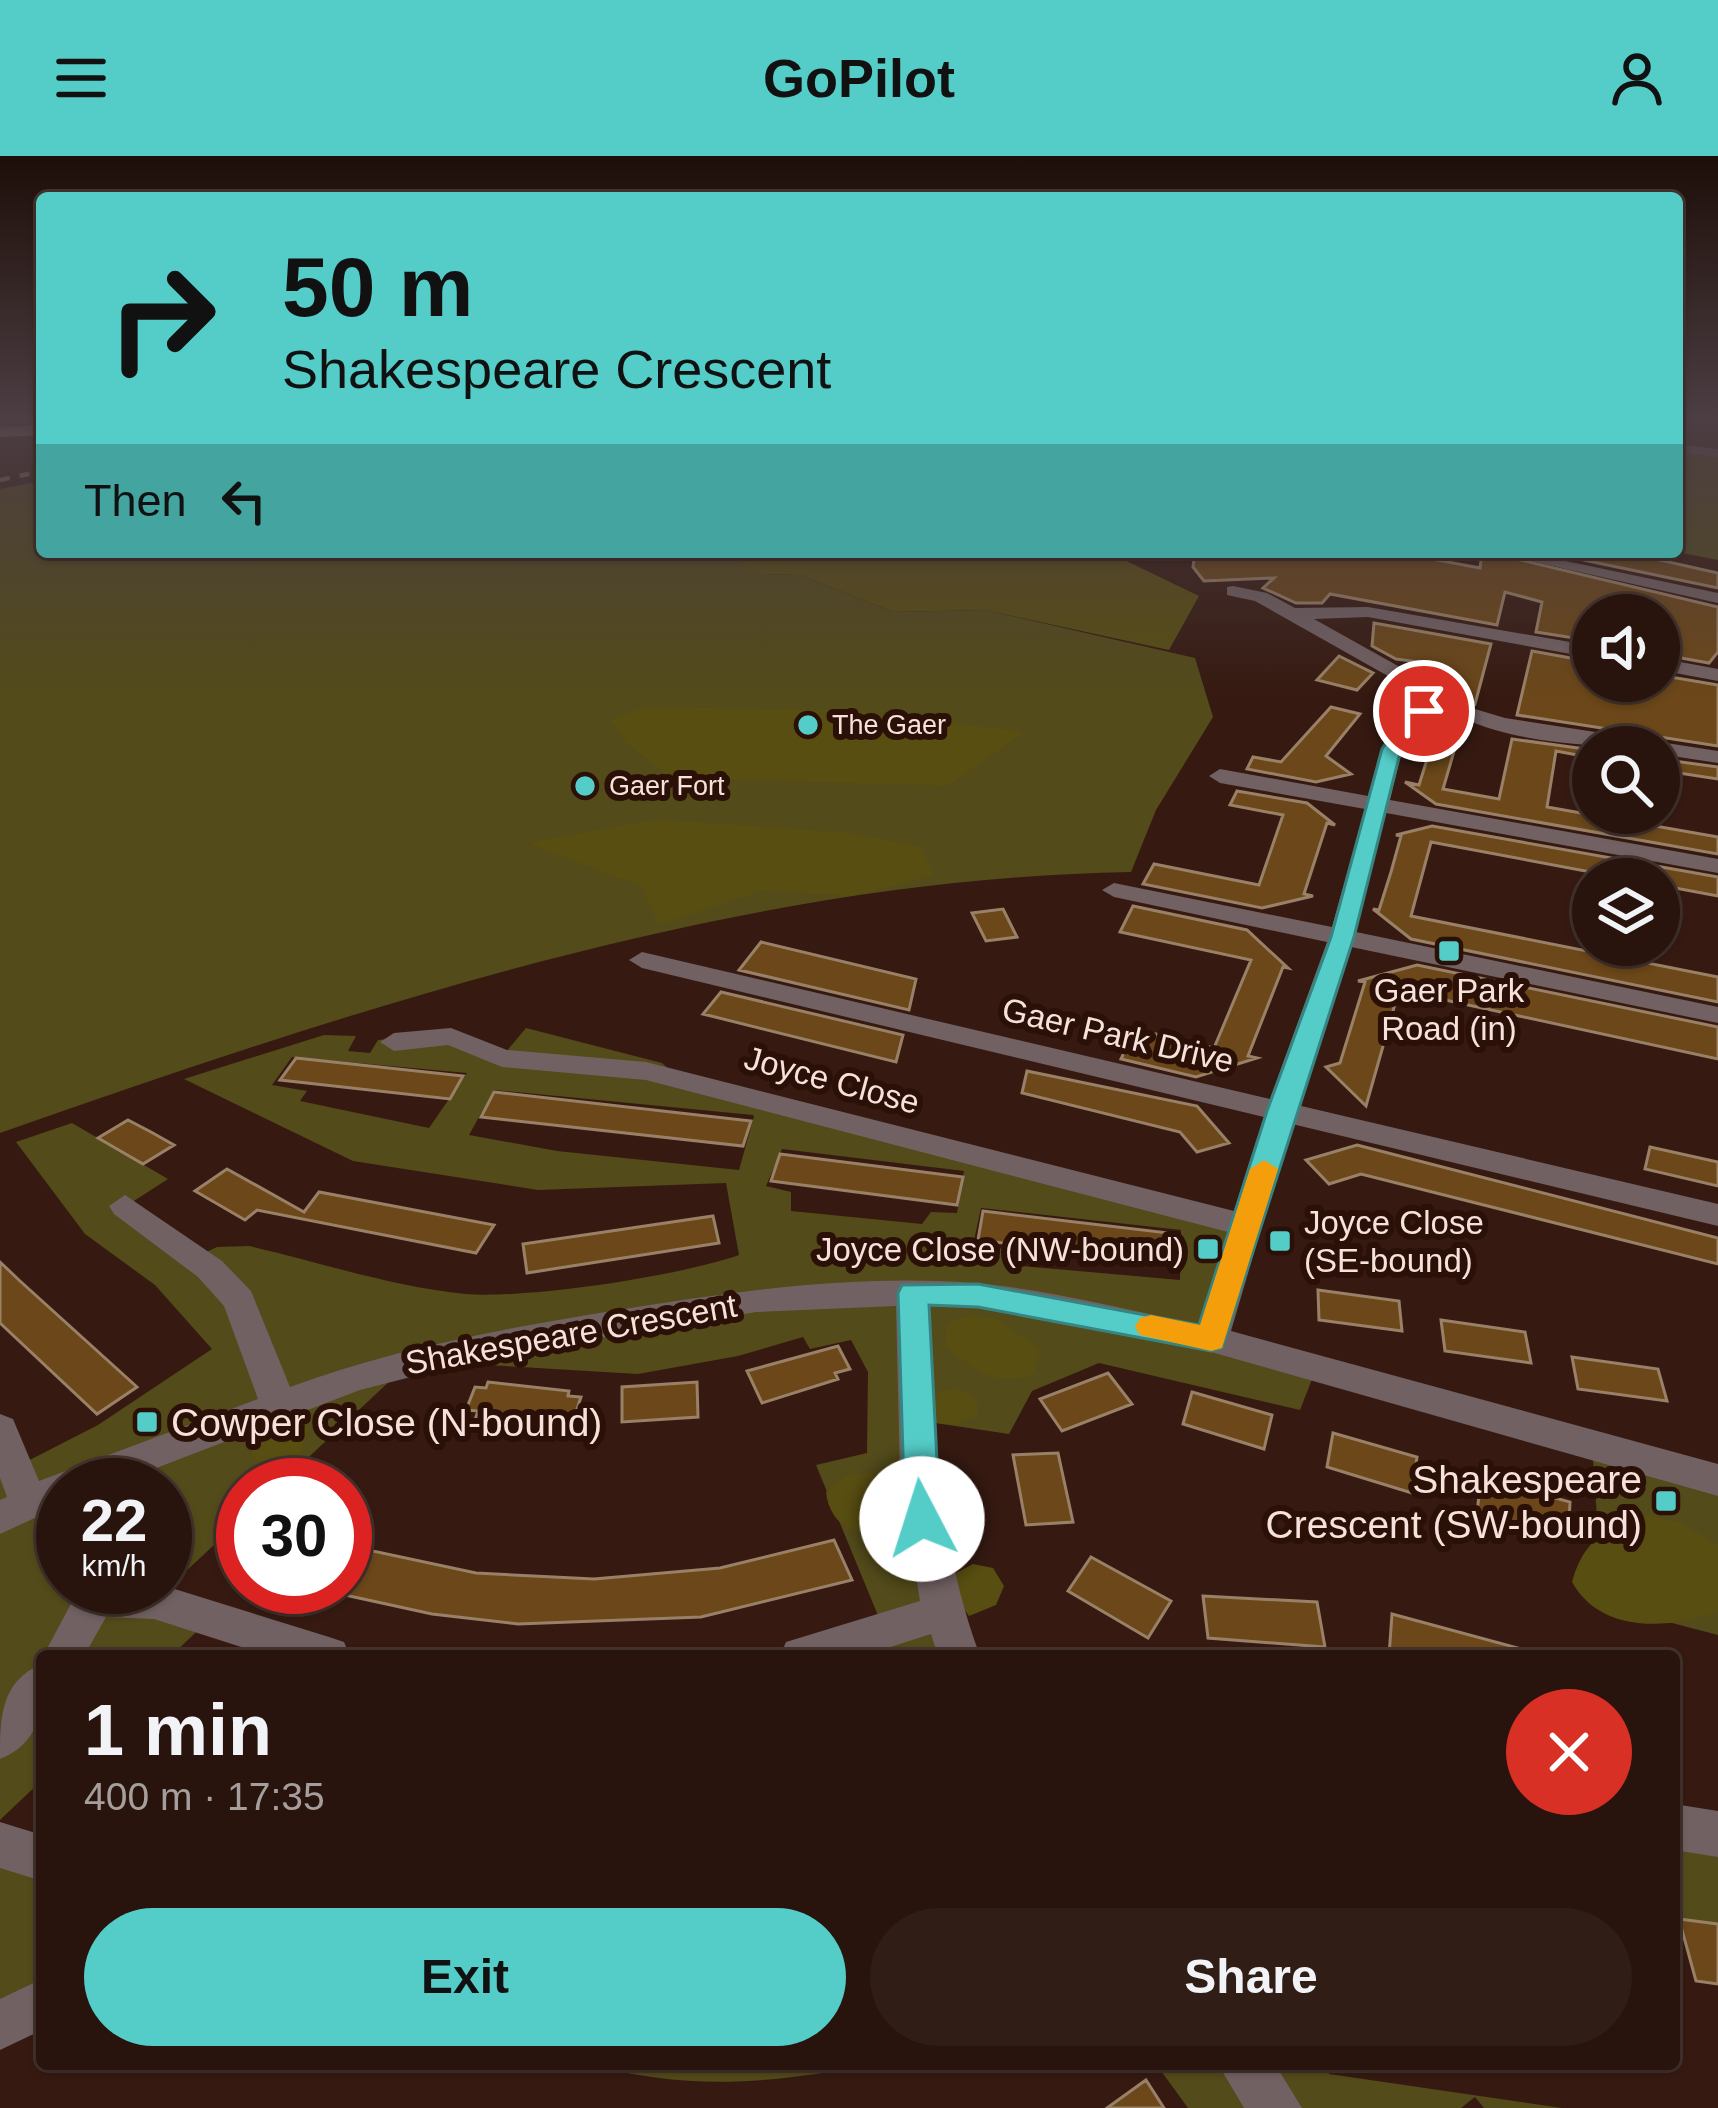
<!DOCTYPE html>
<meta charset="utf-8">
<style>
body{margin:0;font-family:Arial,sans-serif;background:#301d16;color:#f1f3f6;height:100vh;display:flex;flex-direction:column;font-size:45px;white-space:nowrap}
*{box-sizing:border-box;margin:0}
p{font-size:39px;color:#a59e9d}
.icon{flex:none;width:66px;height:66px;fill:none;stroke:currentColor;stroke-width:2;stroke-linecap:round;stroke-linejoin:round}
.map{position:relative;flex:1;overflow:hidden}
.panel{position:absolute;left:36px;top:1494px;width:1644px;height:420px;display:flex;flex-direction:column;background:#28140d;border-radius:12px;box-shadow:0 3px 9px #0004,0 0 0 3px #44332e}
.panel>*{flex:none}
.top-card{position:absolute;left:36px;top:36px;width:1647px;height:366px;border-radius:12px;box-shadow:0 3px 9px #0004,0 0 0 3px #44332e;background:#54cdc8;color:#111;overflow:hidden}
.fabs{position:absolute;left:1572px;top:438px;display:grid;gap:24px}
.fabs a{display:grid;place-items:center;width:108px;height:108px;border-radius:50%;background:#28140d;box-shadow:0 3px 9px #0004,0 0 0 3px #44332e;font-size:60px}
.speed{position:absolute;left:36px;top:1302px;display:flex;gap:24px;font-size:60px;font-weight:700;text-align:center}
.speed>*{display:grid;place-content:center;width:156px;height:156px;border-radius:50%;background:#28140d;box-shadow:0 3px 9px #0004,0 0 0 3px #44332e;line-height:1}
.speed small{font-size:30px;font-weight:400}
.speed .limit{border:18px solid #d22;background:#fff;color:#111}
.pin{position:absolute;display:grid;place-items:center;width:102px;height:102px;color:#fff;margin:-51px;border:6px solid #fff;border-radius:50%;box-shadow:0 3px 12px #0007}
.me{position:absolute;width:132px;margin:-66px;rotate:355deg;stroke-linejoin:round;filter:drop-shadow(0 0 9px #0008)}
.turn{display:flex;align-items:center;gap:42px;height:252px;padding:0 48px;font-size:54px}
.turn .icon{width:156px;height:156px;stroke-width:2.5}
.turn b{display:block;font-size:84px;line-height:102px}
.then{display:flex;align-items:center;height:114px;padding:0 48px;background:#0003;gap:24px;font-size:45px}
.round{display:grid;place-items:center;flex:none;width:126px;height:126px;border-radius:63px;background:#301d16}
.summary{display:flex;align-items:center;justify-content:space-between;height:204px;padding:0 48px}
h1{font-size:72px;font-weight:700;line-height:90px}
.action{display:flex;gap:24px;margin-top:auto;padding:24px 48px}
.action a{flex:1;height:138px;border-radius:72px;background:#54cdc8;color:#111;font-size:48px;font-weight:700;line-height:138px;text-align:center}
.action a+a{background:#301d16;color:#f1f3f6}
header{display:flex;justify-content:space-between;align-items:center;height:156px;padding:0 48px;background:#54cdc8;color:#111;font-size:54px;font-weight:700}
.map>svg:first-child{display:block}
.green{fill:#534b1a;fill-rule:evenodd}
.forest{fill:#584e11}
.building{fill:#6b4719;stroke:#998167;stroke-width:3}
.lines{fill:none;stroke-linecap:round;stroke-linejoin:round}
.minor{fill:#716163;fill-rule:evenodd}
.tertiary{fill:#716163;fill-rule:evenodd}
.motorway{fill:#e1b8be;fill-rule:evenodd}
.rail{stroke:#8e766d;stroke-width:4.5;stroke-dasharray:10 10;stroke-linecap:butt}
.route{fill:#54cdc8;stroke:#378582;stroke-width:3}
.slow{fill:#f59e0b}
.poi-dot{fill:#54cdc8;stroke:#2b1008;stroke-width:4.5}
.labels{text-anchor:middle;dominant-baseline:central;stroke-width:12;stroke-linejoin:round;paint-order:stroke}
.far-poi-label{font-size:27px;fill:#f6e2db;stroke:#2b1008;text-anchor:start}
.poi-label{font-size:33px;fill:#f6e2db;stroke:#2b1008}
.street-label{font-size:33px;fill:#f6e2db;stroke:#2b1008}
.near-poi-label{font-size:39px;fill:#f6e2db;stroke:#2b1008;text-anchor:start}
</style>
<header><svg class="icon" aria-label="menu" viewBox="0 0 24 24"><path d="M4 6h16M4 12h16M4 18h16"/></svg>GoPilot<svg class="icon" aria-label="person" viewBox="0 0 24 24"><circle cx="12" cy="8" r="4"/><path d="M4 21q1-7 8-7t8 7"/></svg></header>
<div class="map">
<svg width="1718" height="1952" viewBox="0 0 1718 1952">
<rect width="100%" height="100%" fill="#361a11"/>
<path class="green" d="M1677,292l41,5v107l-41,-8z
M42,325v71h709l-12,10 22,12 38,1 95,37 91,-2 210,48 18,59 -57,93 -25,62c-388,7 -768,134 -1131,261v-644z
M526,872l136,35 17,15 569,148 -37,113 105,30 -16,41 -201,-47 -67,28 -23,43 -94,-14 44,236h-158l83,-26 -68,-165 51,-12 1,-81 -17,-32 -41,9 -7,-12 -65,19 -100,18 -150,-9 -33,-13 -46,11 -130,122h-36v33l-88,82 59,15 -43,41h-129v124l-42,40v-391l16,38 82,-42 114,-76 -57,-64 -70,-51 -69,-92 56,-19 96,56 -42,27 70,51 21,-10 32,-1c70,16 144,41 217,48 63,5 213,-18 273,-39l-13,-72 -188,7 -185,-29 -169,-82 140,-44 32,1 -8,15 22,2 8,-13 55,-5 68,23zM292,901l175,16 -38,55 -129,-27 7,-10 -35,-6zM494,934l259,25 1,1 -15,54 -182,-19 -88,-16zM782,993l182,22 -7,42 -26,-1 -9,12 -131,-13v-19l-25,-6zM981,1052l200,22 -1,50 -170,-15 1,-15 -38,-5zM63,1329h102v102h-102z
M1592,1289l126,35v155l-115,-30z
M1674,1671l44,7v92l-44,-5z
M0,1680l42,18v150l-42,21z
M586,1908h288c-105,20 -183,27 -288,0z
M1156,1908h170l3,10 233,34h-78l-9,-11 -14,11h-273z"/>
<path class="forest" d="M752,396h365l-3,3 85,41 -30,54 -184,-40 -91,2 -95,-37 -38,-1 -23,-11z
M646,551l204,3 174,22 -76,54 -276,-8 -45,-34 -17,-25z
M656,663l198,14 66,14 14,28 -82,21 -90,-5 -104,34 -16,-38 -114,-44z
M973,1158l24,5 44,31 -6,23c-35,17 -61,-3 -89,-26l1,-24z
M959,1232l18,11 1,16 -22,10 -18,-2 -7,-15 9,-17z
M298,1266l10,7 -9,32 -36,8 -13,-18c11,-24 22,-27 48,-29z
M870,1317l21,13 8,20c-19,41 -68,31 -73,-14l21,-16z
M1645,1358l35,9 38,21v68c-50,17 -117,22 -146,-30 12,-43 33,-52 73,-68z
M973,1408l20,4 11,18 -8,19 -27,11 -15,-21v-21z"/>
<path class="building" d="M1195,396h199l86,16 2,-16h5l231,55v45l-9,11 -50,-9v-39h-66v26l-57,-9 6,-30 -37,-10 -8,33 -167,-31 -8,9h-26l-33,-15 11,-10 -70,3 -11,-14z
M1545,396h79l94,21v15z
M1374,467l117,21 -16,60 -25,-14 4,-12 -13,-2 1,-11 -46,-6 -24,-13z
M1532,495l61,11v19h66v-6l59,10v61l-201,-31z
M1339,500l34,17 -16,17 -40,-10z
M1331,551l29,7 -34,42 25,18 -35,8 -69,-13 6,-12 28,5z
M1434,581l23,4 -14,48 56,10 13,-60 81,11v8l-37,-7 -9,56 171,30v17l-282,-50 -31,-22 14,3z
M1659,603l59,8v12l-59,-9z
M1237,635l70,12 28,22 -8,-2 -23,71 9,2 -51,12 -119,-24 11,-20 105,21 24,-70 -53,-10z
M1432,670l286,51v19l-59,-11v-6h-31l-197,-37 -20,74 307,61v25l-307,-63 -38,-30 6,1 12,-38 10,-36 -5,-1z
M1133,750l114,24 41,38 -5,-1 -35,89 9,2 -61,19 -75,-18 14,-30 79,19 37,-88 -131,-28z
M1003,753l14,28 -31,4 -14,-28z
M761,786l155,37 -7,31 -170,-40z
M1417,809l301,62v32l-319,-69 -33,116 -40,-39 14,-4 25,-81 -7,-1z
M721,836l182,43 -7,27 -193,-48z
M296,902l167,18 -13,23 -170,-19z
M1027,915l170,35 32,37 -32,9 -17,-20 -158,-39z
M494,936l257,29 -8,25 -262,-29z
M128,964l23,12 23,13 -31,19 -45,-26z
M1357,989l361,93v26l-357,-90 -32,10 -23,-24z
M1650,991l68,15v24l-73,-17z
M780,998l183,23 -6,28 -186,-24z
M227,1013l77,43 15,-20 175,33 -18,28 -219,-43 -12,10 -50,-29z
M983,1055l194,23v30l-199,-24z
M713,1060l6,27 -192,30 -4,-29z
M0,1106l20,19 117,106 -40,27 -97,-91z
M1318,1134l81,11 3,30 -83,-11z
M1441,1164l84,12 6,31 -86,-12z
M838,1190l12,23 -15,4 3,6 -76,24 -15,-32z
M1572,1201l86,12 9,32 -89,-12z
M1108,1217l24,31 -70,27 -22,-32z
M488,1226l81,9 -1,5 13,1 -8,24 -15,-2 -4,9 -79,-8 3,-9 -12,-1 9,-23 11,1z
M697,1226l1,35 -76,5v-35z
M1192,1236l80,23 -8,34 -81,-25z
M1333,1277l84,24 -5,36 -85,-26z
M1058,1297l15,69 -47,3 -13,-70z
M1481,1321l89,25 -2,37 -91,-26z
M834,1384l18,40 -151,37 -183,7 -86,-10 -87,-19v-50l131,28 118,6 126,-11z
M1091,1401l80,44 -23,37 -80,-47z
M1203,1440l114,6 8,45 -117,-9z
M1392,1458l126,34 -1,8h-128z
M1679,1763l39,5v60l-22,-3z
M1146,1924l18,28h-57z"/>
<g class="lines">
<path class="minor" d="M1677,288l41,5v8l-41,-5z
M1233,430l34,7 28,15 73,-1 225,39v12l-225,-41 -54,2 161,90 30,9 213,33v12l-59,-9v-7c-66,0 -152,-3 -210,-36 -48,20 -47,42 -59,89l328,59v14l-332,-60 -30,119 362,75v16l-367,-76 -54,158 421,99v22l-426,-102 -61,207 487,133v32l-507,-144 -233,-44 -48,-2c2,121 8,236 50,350h-42l-7,-22 -69,22h-82l6,-14 134,-41 -20,-124 -4,-171 -140,6 -263,44 -133,34 -248,95h-49v20l-63,29v-34l7,-3 -7,-19v-64l13,5 26,62 219,-82 -34,-93 -26,-29 -84,-63 -5,-8 16,-11 97,66 29,30 39,96c106,-39 216,-59 328,-77 118,-19 236,-36 355,-27 75,6 152,27 226,41l29,-92 -582,-152 -144,-13 -54,-22 -54,6 -14,-9 14,-9 57,-5 56,22 139,12 588,149 30,-94 -622,-149 -13,-8 13,-8 628,147 57,-157 -213,-45 -12,-7 12,-7 218,44 33,-118 -145,-26 -11,-7 11,-7 148,27c14,-48 18,-73 66,-94l-179,-101 -28,-6v-8z
M1659,502l59,11v12l-59,-11z
M165,1430l164,51 15,5 6,14h-81l-115,-37 -48,-2 -22,39 -42,2 38,-71z
M42,1508c0,41 2,77 -42,95 0,-40 0,-78 42,-95z
M1674,1648l44,7v46l-44,-7z
M0,1666l42,13v46l-42,-13z
M42,1823v51l-42,20v-51z
M1218,1908h57l27,44h-58z"/>
<path class="tertiary" d="M1491,396h32l195,41v10z"/>
<path class="motorway" d="M42,269v10l-42,2v-10z"/>
<path class="rail" d="M0,324l42,-9"/>
</g>
<linearGradient id="sky" x2="0" y2="1"><stop stop-color="#1e0e09"/><stop offset="0.49" stop-color="#4c3e43"/><stop offset="1" stop-color="#4c3e43" stop-opacity="0"/></linearGradient>
<rect width="1718" height="539" fill="url(#sky)"/>
<path class="route" d="M1424,549l9,6 -16,12 -16,26 -47,188 -132,411 -11,3 -233,-44 -49,-2 11,214 -5,10 -13,5 -12,-5 -5,-10 -7,-226 4,-8 76,-1 221,41 68,-214 64,-174 51,-188 22,-33z"/>
<path class="slow" d="M1264,1004l14,9 -56,179 -11,3 -71,-16 -5,-8 5,-9 11,-3 49,10 50,-156z"/>
<g class="poi-dot">
<circle cx="808" cy="569" r="12"/>
<circle cx="585" cy="630" r="12"/>
<rect x="1437" y="783" width="24" height="24" rx="6"/>
<rect x="1268" y="1073" width="24" height="24" rx="6"/>
<rect x="1196" y="1081" width="24" height="24" rx="6"/>
<rect x="135" y="1254" width="24" height="24" rx="6"/>
<rect x="1654" y="1333" width="24" height="24" rx="6"/>
</g>
<g class="labels">
<g class="far-poi-label">
<text x="832" y="569">The Gaer</text>
<text x="609" y="630">Gaer Fort</text>
</g>
<g class="poi-label">
<text x="1449" y="834">Gaer Park<tspan x="1449" dy="38">Road (in)</tspan></text>
<text x="1304" y="1066" text-anchor="start">Joyce Close<tspan x="1304" dy="38">(SE-bound)</tspan></text>
<text x="1184" y="1093" text-anchor="end">Joyce Close (NW-bound)</text>
</g>
<g class="street-label">
<text transform="translate(1118 879) rotate(13)">Gaer Park Drive</text>
<text transform="translate(832 924) rotate(15)">Joyce Close</text>
<text transform="translate(571 1178) rotate(-10)">Shakespeare Crescent</text>
</g>
<g class="near-poi-label">
<text x="171" y="1266">Cowper Close (N-bound)</text>
<text x="1642" y="1323" text-anchor="end">Shakespeare<tspan x="1642" dy="45">Crescent (SW-bound)</tspan></text>
</g>
</g>
</svg>
<div class="fabs">
<a><svg class="icon" aria-label="sound" viewBox="0 0 24 24"><path d="M4 9h4l5-4v14l-5-4H4zM17 9q2 3 0 6"/></svg></a>
<a><svg class="icon" aria-label="search" viewBox="0 0 24 24"><circle cx="10" cy="10" r="6"/><path d="M15 15l6 6"/></svg></a>
<a><svg class="icon" aria-label="layers" viewBox="0 0 24 24"><path d="M12 4l9 5-9 5-9-5zM3 14l9 5 9-5"/></svg></a>
</div>
<div class="speed"><div>22<small>km/h</small></div><div class="limit">30</div></div>
<div class="pin" style="left:1424px;top:555px;background:#d93025"><svg class="icon" aria-label="arrive" viewBox="0 0 24 24"><path d="M6 21V4h12l-3 4 3 4H6"/></svg></div>
<svg class="me" style="left:922px;top:1363px" viewBox="-20 -20 40 40"><circle r="19" fill="#fff"/><path d="M0-13L10 11 0 6-10 11z" fill="#54cdc8"/></svg>
<div class="top-card">
<div class="turn"><svg class="icon" aria-label="right" viewBox="0 0 24 24"><path d="M7 20v-9h11M14 6l5 5-5 5"/></svg><div><b>50 m</b>Shakespeare Crescent</div></div>
<div class="then">Then<svg class="icon" aria-label="left" viewBox="0 0 24 24"><path d="M17 20v-9H6M10 6l-5 5 5 5"/></svg></div>
</div>
<section class="panel">
<div class="summary"><div><h1>1 min</h1><p>400 m · 17:35</p></div><a class="round" style="background:#d93025;color:#fff"><svg class="icon" aria-label="close" viewBox="0 0 24 24"><path d="M6 6l12 12M18 6L6 18"/></svg></a></div>
<div class="action"><a>Exit</a><a>Share</a></div>
</section>
</div>
